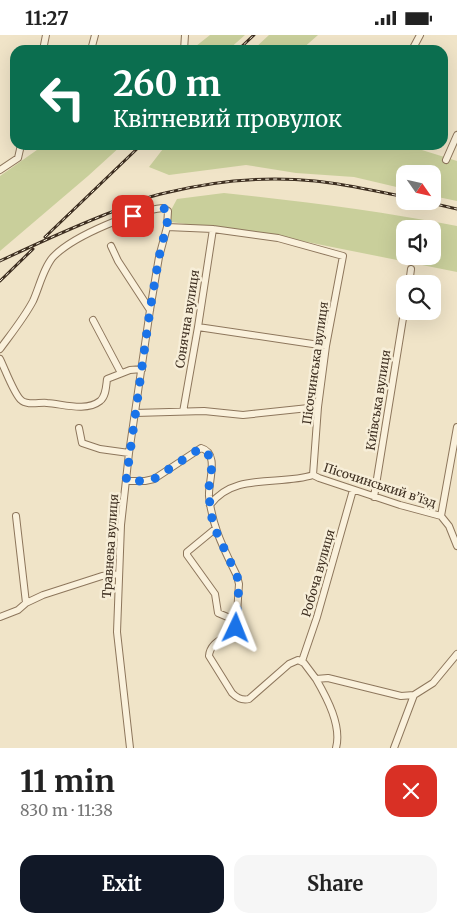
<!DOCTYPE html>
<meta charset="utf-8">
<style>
body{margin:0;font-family:Merriweather,serif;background:#f6f6f6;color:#222;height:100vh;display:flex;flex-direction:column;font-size:19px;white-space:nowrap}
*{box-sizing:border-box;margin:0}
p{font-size:16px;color:#767676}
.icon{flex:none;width:28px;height:28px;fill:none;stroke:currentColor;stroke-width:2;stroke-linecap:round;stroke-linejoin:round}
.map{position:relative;height:713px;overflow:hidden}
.sheet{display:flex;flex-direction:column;background:#fff;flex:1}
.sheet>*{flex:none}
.guide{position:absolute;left:10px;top:10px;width:438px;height:105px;border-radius:15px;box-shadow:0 5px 20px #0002;background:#0b6e4f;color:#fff;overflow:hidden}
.needle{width:32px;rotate:124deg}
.buttons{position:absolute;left:396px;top:130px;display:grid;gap:10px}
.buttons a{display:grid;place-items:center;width:45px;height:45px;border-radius:10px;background:#fff;box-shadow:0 5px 20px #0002;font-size:25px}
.pin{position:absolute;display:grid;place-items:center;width:42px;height:42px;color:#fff;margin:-21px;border-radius:10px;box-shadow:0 2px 8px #0006}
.me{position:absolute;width:55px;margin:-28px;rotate:2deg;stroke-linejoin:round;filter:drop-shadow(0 0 4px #0008)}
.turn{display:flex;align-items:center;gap:18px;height:105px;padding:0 20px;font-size:22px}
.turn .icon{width:65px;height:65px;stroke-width:2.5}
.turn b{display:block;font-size:35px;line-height:42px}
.round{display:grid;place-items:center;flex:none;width:52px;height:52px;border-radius:15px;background:#f6f6f6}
.headline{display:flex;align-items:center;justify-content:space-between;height:85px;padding:0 20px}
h1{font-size:30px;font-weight:700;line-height:38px}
.button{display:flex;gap:10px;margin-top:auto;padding:10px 20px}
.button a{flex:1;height:58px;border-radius:15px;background:#111827;color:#fff;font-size:20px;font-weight:700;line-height:58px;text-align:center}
.button a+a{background:#f6f6f6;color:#222}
.status{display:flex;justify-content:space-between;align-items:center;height:35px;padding:0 25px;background:#fff;direction:ltr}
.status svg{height:14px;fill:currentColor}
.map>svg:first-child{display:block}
.green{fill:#c9cf9b;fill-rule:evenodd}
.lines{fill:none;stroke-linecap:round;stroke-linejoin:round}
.minor-casing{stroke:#8d765c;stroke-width:8}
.minor{stroke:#faf1dc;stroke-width:6}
.rail-casing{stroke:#3d2e20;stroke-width:3}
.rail{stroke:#f7eed8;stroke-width:1;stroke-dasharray:4;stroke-linecap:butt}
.route{stroke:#1a73e8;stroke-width:9;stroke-dasharray:0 16.2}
.labels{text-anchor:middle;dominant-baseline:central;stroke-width:5;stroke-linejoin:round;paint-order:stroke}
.street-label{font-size:12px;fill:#3d2e20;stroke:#f7eed8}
</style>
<div class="status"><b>11:27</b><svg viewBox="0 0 49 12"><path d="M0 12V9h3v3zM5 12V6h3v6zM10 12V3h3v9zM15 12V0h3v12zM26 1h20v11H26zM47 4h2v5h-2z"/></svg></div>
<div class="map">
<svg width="457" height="713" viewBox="0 0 457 713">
<rect width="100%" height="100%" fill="#f0e4c8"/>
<path class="green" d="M210,0h35l-17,15h-37z
M269,0h49l-17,15h-48z
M44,110h78l-34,31 -88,75v-75z
M166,110h240l51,16v40l-24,-5 -1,-22h-27v15l-51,-12 -58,-4 -50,-8 -77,10 -20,-8z
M224,158c78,8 156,18 233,33v46l-180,-36 -106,-14 -1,-10 7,-13zM405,194h27v27h-27z"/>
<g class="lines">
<g class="minor-casing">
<path id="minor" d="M43,15l3,-15
M91,15l4,-15
M184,15l1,-15
M412,15l8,-15
M446,125l11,-25
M0,135l18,-12 3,-13
M167,192l46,2 65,9 65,18 -17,90 -8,61 -5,68
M111,211l7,15 32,49
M409,249l2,-15
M93,285l28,53
M198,292l128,19
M0,314c11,-15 24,-31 33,-48 6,-13 11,-35 21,-45 21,-21 80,-45 109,-48l5,3 -1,16 -8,30 -9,53 -21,143 -8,72 -4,107 13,116
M0,324c5,10 14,35 21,41 6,6 19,2 26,3 16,1 39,9 53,-2 6,-5 6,-14 7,-22l23,-9 12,-1
M183,377l15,-85 15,-98
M135,378l69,-2 39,4 75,-8
M79,393l3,15 18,6 29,4
M313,440l6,3 81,27 41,11
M126,446h19l9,-2 47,-31c19,5 7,34 8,48 3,31 15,53 28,80l2,8 -3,44c-9,10 -26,13 -27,28l23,37c5,5 10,8 17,6l40,-35 9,-4 6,3 12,16 12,-1 73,18 13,-1 19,-12 24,-29
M374,462l31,-191
M210,470c24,-33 70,-19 103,-30
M16,481l10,87
M441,481l16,-89
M441,481l8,10 8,20
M215,494l-28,23v3l28,39 3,19 19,8
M0,582l18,-7 8,-7 17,-8 59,-19 17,-2
M302,626l15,-44 36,-127
M316,644c11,19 26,47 20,69
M394,713l20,-53"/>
</g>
<use href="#minor" class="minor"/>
<g class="rail-casing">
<path id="rail" d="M238,15l16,-15
M423,166l34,8
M45,202l96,-92
M0,226c34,-16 69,-32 104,-46 20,-8 40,-18 61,-22 48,-12 100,-17 150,-12 31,3 60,10 90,16
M0,246l33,-32"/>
</g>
<use href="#rail" class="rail"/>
</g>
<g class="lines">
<path class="route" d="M133,181l30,-8 4,2 2,5 -10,42 -9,53 -24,171h19l9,-2 45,-30 6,1 8,12 -4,19 1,30 5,18 22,47 2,8 -3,44"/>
</g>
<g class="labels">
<g class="street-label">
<text transform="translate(187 284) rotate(-81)">Сонячна вулиця</text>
<text transform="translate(315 328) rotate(-82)">Пісочинська вулиця</text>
<text transform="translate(378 365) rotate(-81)">Київська вулиця</text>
<text transform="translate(380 450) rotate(18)">Пісочинський в’їзд</text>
<text transform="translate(110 511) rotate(-86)">Травнева вулиця</text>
<text transform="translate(318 538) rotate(-74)">Робоча вулиця</text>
</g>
</g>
</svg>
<div class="buttons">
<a><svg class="needle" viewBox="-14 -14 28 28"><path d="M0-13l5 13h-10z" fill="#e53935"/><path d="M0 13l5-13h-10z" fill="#767676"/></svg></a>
<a><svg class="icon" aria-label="sound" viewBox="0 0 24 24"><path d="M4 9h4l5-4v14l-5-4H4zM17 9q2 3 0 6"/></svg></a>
<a><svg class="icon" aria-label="search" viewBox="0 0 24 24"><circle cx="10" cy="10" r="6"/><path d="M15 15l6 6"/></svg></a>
</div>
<div class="pin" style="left:133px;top:181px;background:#d93025"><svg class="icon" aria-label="arrive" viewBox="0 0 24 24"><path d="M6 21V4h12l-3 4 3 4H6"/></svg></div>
<svg class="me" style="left:236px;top:593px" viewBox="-20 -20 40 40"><path d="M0-17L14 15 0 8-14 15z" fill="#1a73e8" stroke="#fff" stroke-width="4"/></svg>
<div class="guide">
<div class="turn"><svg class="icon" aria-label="left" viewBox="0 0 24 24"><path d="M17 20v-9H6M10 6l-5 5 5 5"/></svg><div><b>260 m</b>Квітневий провулок</div></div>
</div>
</div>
<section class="sheet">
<div class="headline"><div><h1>11 min</h1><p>830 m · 11:38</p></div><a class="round" style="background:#d93025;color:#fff"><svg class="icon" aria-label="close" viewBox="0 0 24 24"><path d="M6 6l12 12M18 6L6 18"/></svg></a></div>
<div class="button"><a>Exit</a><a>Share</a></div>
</section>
